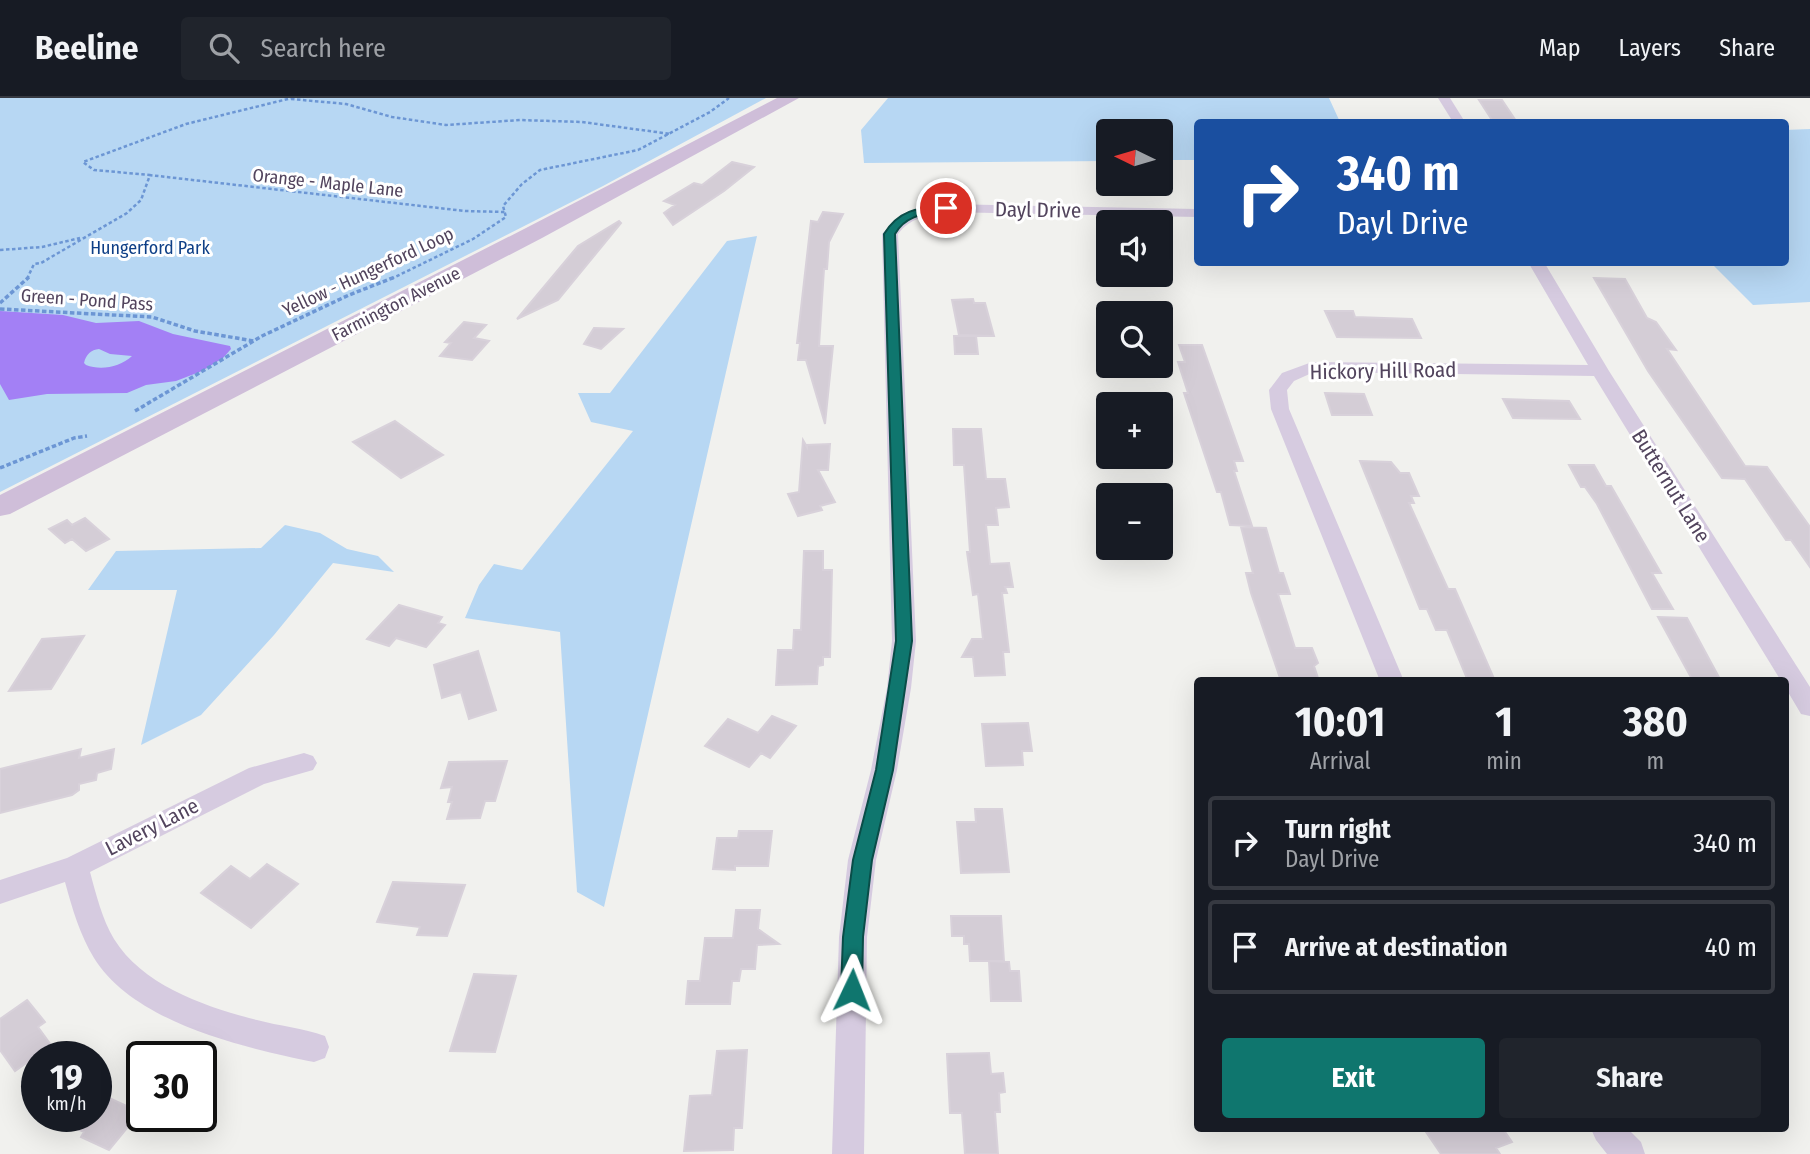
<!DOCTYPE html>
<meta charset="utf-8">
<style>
body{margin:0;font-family:"Fira Sans Condensed",sans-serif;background:#20242c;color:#f1f3f6;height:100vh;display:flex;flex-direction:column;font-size:26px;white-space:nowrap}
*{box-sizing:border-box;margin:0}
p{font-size:23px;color:#9ea1a6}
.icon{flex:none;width:38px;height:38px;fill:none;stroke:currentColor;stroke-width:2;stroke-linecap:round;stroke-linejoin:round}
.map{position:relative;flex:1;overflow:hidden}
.sheet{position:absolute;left:1194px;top:579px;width:595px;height:455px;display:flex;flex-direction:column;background:#171b24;border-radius:7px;box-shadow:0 7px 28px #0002}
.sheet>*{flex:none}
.hud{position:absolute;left:1194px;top:21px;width:595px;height:147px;border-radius:7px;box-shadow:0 7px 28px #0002;background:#1a4fa0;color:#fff;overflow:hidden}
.needle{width:46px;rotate:275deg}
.fabs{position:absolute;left:1096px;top:21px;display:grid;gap:14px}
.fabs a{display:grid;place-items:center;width:77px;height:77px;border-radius:7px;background:#171b24;box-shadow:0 7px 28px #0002;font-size:35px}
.speed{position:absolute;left:21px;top:943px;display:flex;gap:14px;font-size:35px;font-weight:700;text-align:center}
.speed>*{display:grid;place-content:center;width:91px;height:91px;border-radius:50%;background:#171b24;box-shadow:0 7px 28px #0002;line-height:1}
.speed small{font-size:18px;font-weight:400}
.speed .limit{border:4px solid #111;border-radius:10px;background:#fff;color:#111}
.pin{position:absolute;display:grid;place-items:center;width:60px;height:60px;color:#fff;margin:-30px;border:4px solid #fff;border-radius:50%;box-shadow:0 2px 7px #0007}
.me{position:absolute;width:77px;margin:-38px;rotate:2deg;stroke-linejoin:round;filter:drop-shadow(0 0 5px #0008)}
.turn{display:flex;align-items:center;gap:24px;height:147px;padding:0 28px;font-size:32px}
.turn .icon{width:91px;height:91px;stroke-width:2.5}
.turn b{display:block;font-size:49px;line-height:60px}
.eta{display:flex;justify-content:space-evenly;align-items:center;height:119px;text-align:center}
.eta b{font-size:42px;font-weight:700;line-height:49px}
.primary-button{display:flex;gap:14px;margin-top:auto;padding:14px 28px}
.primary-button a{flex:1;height:80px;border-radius:7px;background:#0f766e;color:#fff;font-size:28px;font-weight:700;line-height:80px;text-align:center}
.primary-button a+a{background:#20242c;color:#f1f3f6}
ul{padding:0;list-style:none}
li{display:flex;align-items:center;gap:21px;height:94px;margin:0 14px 10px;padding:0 14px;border:4px solid #363941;border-radius:7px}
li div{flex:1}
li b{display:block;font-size:26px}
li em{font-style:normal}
header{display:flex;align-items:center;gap:42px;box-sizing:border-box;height:98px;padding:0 35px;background:#171b24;border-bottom:2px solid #363941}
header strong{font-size:33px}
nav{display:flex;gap:38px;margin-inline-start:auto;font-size:24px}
.search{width:490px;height:63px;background:#20242c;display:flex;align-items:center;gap:18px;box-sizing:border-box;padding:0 24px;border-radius:7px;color:#9ea1a6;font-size:26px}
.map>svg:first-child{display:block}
.green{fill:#b7d7f3}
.water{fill:#a380f5;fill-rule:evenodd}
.building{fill:#d4cdd6;stroke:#d8d1da;stroke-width:2}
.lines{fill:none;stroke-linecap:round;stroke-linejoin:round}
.path-far1{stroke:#6c96d4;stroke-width:2.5;stroke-dasharray:3.5 2.5;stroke-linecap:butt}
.path{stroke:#6c96d4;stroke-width:3.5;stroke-dasharray:4.5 2.5;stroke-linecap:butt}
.street{fill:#d6cbe0;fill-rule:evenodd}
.secondary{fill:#cfbed9;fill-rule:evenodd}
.route{fill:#0f766e;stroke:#0a4d48;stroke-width:2}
.labels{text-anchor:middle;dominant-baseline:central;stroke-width:6;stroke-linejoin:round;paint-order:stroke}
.far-street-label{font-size:18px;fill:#52445d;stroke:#fff}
.far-park-label{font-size:18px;fill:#0e3f86;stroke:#fff}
.street-label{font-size:21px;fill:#52445d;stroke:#fff}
</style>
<header>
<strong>Beeline</strong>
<div class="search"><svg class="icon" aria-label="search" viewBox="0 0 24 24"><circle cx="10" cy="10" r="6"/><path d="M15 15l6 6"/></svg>Search here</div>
<nav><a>Map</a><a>Layers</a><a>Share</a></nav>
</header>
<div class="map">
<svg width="1810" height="1056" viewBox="0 0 1810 1056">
<rect width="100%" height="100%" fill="#f1f1ee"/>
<path class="green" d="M0,0h766l-163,88 -603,306z
M888,0h441l11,24h-143v38h-37v-29h-52v30l-244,2 -3,-33z
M1810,31v173l-57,3 -42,-42 74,-1v-132z
M757,138l-153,671 -27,-15 -17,-260 -95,-14 14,-33 15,-21 28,6 111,-139 -42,-9 -13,-29h32l117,-152z
M285,427l35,8 27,16 31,7 16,16 -61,-9 -59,72 -73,80 -60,30 36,-155h-89l28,-39 145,-3z"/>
<path class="water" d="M0,213l63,4 33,8 43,-2 34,13 57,12 1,3 -8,9 -21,13 -26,10 -30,4 -19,8 -80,1 -38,6 -9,-16zM99,251l11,5 22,2c-12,11 -31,15 -46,9l-2,-2c2,-9 7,-13 15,-14z"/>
<path class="building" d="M1479,2h23l14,21 -24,-1z
M732,64l22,5 -30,24 -51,34 -9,-12 11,-8 -11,-4 30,-18 8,2z
M823,114l20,2 -14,28 -2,27h-3l-5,77h14l-8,78 -19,-64h-8l2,-17h-3l14,-122 7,1z
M619,123l2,2 -63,77 -41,19 61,-73z
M1594,180l31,1 22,39 9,4 20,28 -9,-1 78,117 22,1 43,60v40l-19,-27h-5l-41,-61 -23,-1 -74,-107z
M973,201l1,4h11l9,33 -35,-1 -7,-35z
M1325,213h28l2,6 57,2 9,19 -84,-1z
M464,224l22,3 -12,13 15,3 -17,19 -32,-4 11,-13 -6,-1z
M594,230l29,1 -22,20 -17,-5z
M954,238h22l2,18h-23z
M1179,247h23l41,116h-9l3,10h-3l18,55 -22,-1 -9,-33h-4l-33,-99h4l-10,-31h7z
M1325,295l39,1 8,21h-40z
M1503,301l66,2 11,18 -67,-1z
M395,323l39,28 9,6 -42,23 -48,-36z
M953,331h28l5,50h19l4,28 -13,1 2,17h-12l4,39 19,-1 4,24h-8l2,6h-5l7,59h-6l2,23 -30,1 -2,-19h-11l10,-18h11l-5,-45 -5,1 -6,-43h3l-6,-87h-10z
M803,342l4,7v-2l23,-1 -2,26h-10l17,32 -15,4 2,4 -24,6 -10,-22 11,-2z
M1360,363l31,1 9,11h9l10,23h-8l3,7h-5l39,86h7l40,92h-27l-21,-51h-11l-9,-21h-7z
M1569,367h25l12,21h5l50,87h-9l21,36h-21l-55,-105 -12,-17h-4z
M85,420l24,21 -23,12 -14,-12 -7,4 -16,-14 18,-9 5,5z
M1241,429l25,1 13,45h4l7,21h-12l17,54h17l6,15 -4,3 5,15h-38l-30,-88 -5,-20h7z
M804,453h19v19h9l-2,87h-7v8l-5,1 -1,18 -41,1 2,-35h15l1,-20h7z
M399,507l43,12 -4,6 7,2 -19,22 -30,-9 -7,8 -22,-7z
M1658,519l29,1 34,63h-28z
M84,538l-33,53 -42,2 33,-52z
M478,553l18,59 -27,9 -8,-27 -19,6 -8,-33z
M772,618l24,10 -26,32 -9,-5 -12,14 -44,-21 23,-27 30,14z
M1028,625l4,28h-10l1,14 -37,1 -4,-42z
M81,651l-2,9 35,-9 -3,20 -14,4 -1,7 -17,4v6l-7,5 -72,18v-44z
M507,663l-12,40h-10l-5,17 -33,1 5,-17h-4l4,-15 -11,1 8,-26z
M975,711h27l7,63 -48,1 -4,-51h19z
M739,733h33l-4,35h-33v4l-22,-1 4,-31h21z
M267,766l31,20 -47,44 -50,-35 30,-27 19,13z
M393,784l72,3 -18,51 -30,-1 3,-8 -43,-5z
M736,812h24l-2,19 21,15 -22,1 -2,24h-14l-2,12h-7l-2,23h-44l2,-23h12l5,-43h28z
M951,818h50l3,45h-34l-1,-17h-5v-8h-12z
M989,863l20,1 1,9h9l2,30h-30z
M474,876l42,2 -21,76 -45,-1z
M27,902l18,22 -7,5 13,18 -36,26 -15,-21v-31z
M747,952l-5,78h-8l-1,22 -49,1 6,-55 22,-1 5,-44z
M989,955l2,21 12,-1 2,19 -6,1 1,19h-5l3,42h-33l-3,-41h-12l-3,-59z
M96,994l44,20 -31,38 -28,-13 3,-5 -35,-16h47z
M1424,1031h79l9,13 -16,6 4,6h-59z"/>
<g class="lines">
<path class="path-far1" d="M291,1l55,5 46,13 54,8 74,-5 62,2 89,12
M149,77l316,36 40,1
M0,152l42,-3 38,-9
M27,181l7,-15 7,-1 86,-50 14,-13 9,-25 -56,-5 -11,-8 103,-38 106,-26
M391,181l82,-40 33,-22 -3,-11 19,-22 18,-14 98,-20 72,-38 19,-14"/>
<path class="path" d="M0,205l29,-26
M0,211l152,8 43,14 59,10
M135,313l127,-75 87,-41 46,-18
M0,370l74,-30 13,-2"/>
<path class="street" d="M1438,0h12l15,24h-12z
M946,106l251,5v8l-251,-5c-19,3 -36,6 -48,22l18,407 -5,47 -14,82 -21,90 -9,77 -3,217h-32l7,-217 9,-77 23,-90 16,-82 5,-47 -10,-407 20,-20z
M1528,164h16l65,109 201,316v29l-9,-2 -16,-27v-6h-4l-187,-305 -280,-4 -20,9 -7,9 2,19 115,272h-24l-109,-272 -2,-19 13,-17 30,-11 276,3z
M304,655l9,3 4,7 -4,7 -49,14 -174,88c6,22 12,47 24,67 29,47 92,68 143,81 22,6 46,8 68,16l4,11 -4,11 -11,4c-69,-14 -180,-39 -220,-104 -14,-23 -22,-50 -29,-76l-65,22v-24l67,-22 182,-90z
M1591,1031h37l13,13 4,12h-38l-11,-14z"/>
<path class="secondary" d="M777,0h22l-257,140 -532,276 -10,2v-21l526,-267z"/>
</g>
<path class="route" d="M946,107l3,1v4c-20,4 -42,3 -54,24l17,407 -19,129 -21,90 -9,77 -1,53 -3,7 -7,3 -8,-3 -3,-7 2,-53 10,-77 23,-90 20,-129 -12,-407c15,-25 35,-26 62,-29z"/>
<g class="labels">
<g class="far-street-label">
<text transform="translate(328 85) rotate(6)">Orange - Maple Lane</text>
<text transform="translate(368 174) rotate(-25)">Yellow - Hungerford Loop</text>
<text transform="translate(87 202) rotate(4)">Green - Pond Pass</text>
<text transform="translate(396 206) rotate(-27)">Farmington Avenue</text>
</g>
<g class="far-park-label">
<text x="150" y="150">Hungerford Park</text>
</g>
<g class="street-label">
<text transform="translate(1038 112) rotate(1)">Dayl Drive</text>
<text transform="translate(1383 273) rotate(-1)">Hickory Hill Road</text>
<text transform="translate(1671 388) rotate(58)">Butternut Lane</text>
<text transform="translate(152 729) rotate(-27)">Lavery Lane</text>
</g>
</g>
</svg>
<div class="fabs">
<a><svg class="needle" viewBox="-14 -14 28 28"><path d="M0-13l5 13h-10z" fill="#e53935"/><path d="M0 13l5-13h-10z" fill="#9ea1a6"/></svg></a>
<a><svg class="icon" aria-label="sound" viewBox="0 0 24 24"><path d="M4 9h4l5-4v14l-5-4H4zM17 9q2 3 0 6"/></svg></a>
<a><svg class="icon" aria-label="search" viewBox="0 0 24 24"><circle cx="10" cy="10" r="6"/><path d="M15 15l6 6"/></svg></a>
<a>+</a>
<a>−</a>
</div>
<div class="speed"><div>19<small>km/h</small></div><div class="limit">30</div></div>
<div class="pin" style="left:946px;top:110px;background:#d93025"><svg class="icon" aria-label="arrive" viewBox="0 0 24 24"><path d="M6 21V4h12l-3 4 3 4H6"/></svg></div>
<svg class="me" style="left:852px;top:892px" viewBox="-20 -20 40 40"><path d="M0-17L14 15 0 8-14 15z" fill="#0f766e" stroke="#fff" stroke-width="4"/></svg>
<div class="hud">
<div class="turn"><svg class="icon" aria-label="right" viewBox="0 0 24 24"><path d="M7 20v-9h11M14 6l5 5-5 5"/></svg><div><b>340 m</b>Dayl Drive</div></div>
</div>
<section class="sheet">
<div class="eta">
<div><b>10:01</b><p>Arrival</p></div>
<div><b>1</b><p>min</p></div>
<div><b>380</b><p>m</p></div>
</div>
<ul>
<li><svg class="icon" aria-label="right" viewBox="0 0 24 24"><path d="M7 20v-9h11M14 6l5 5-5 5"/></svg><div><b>Turn right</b><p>Dayl Drive</p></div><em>340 m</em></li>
<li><svg class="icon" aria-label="arrive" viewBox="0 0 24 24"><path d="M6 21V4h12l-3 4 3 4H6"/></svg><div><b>Arrive at destination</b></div><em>40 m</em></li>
</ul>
<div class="primary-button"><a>Exit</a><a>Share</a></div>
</section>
</div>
